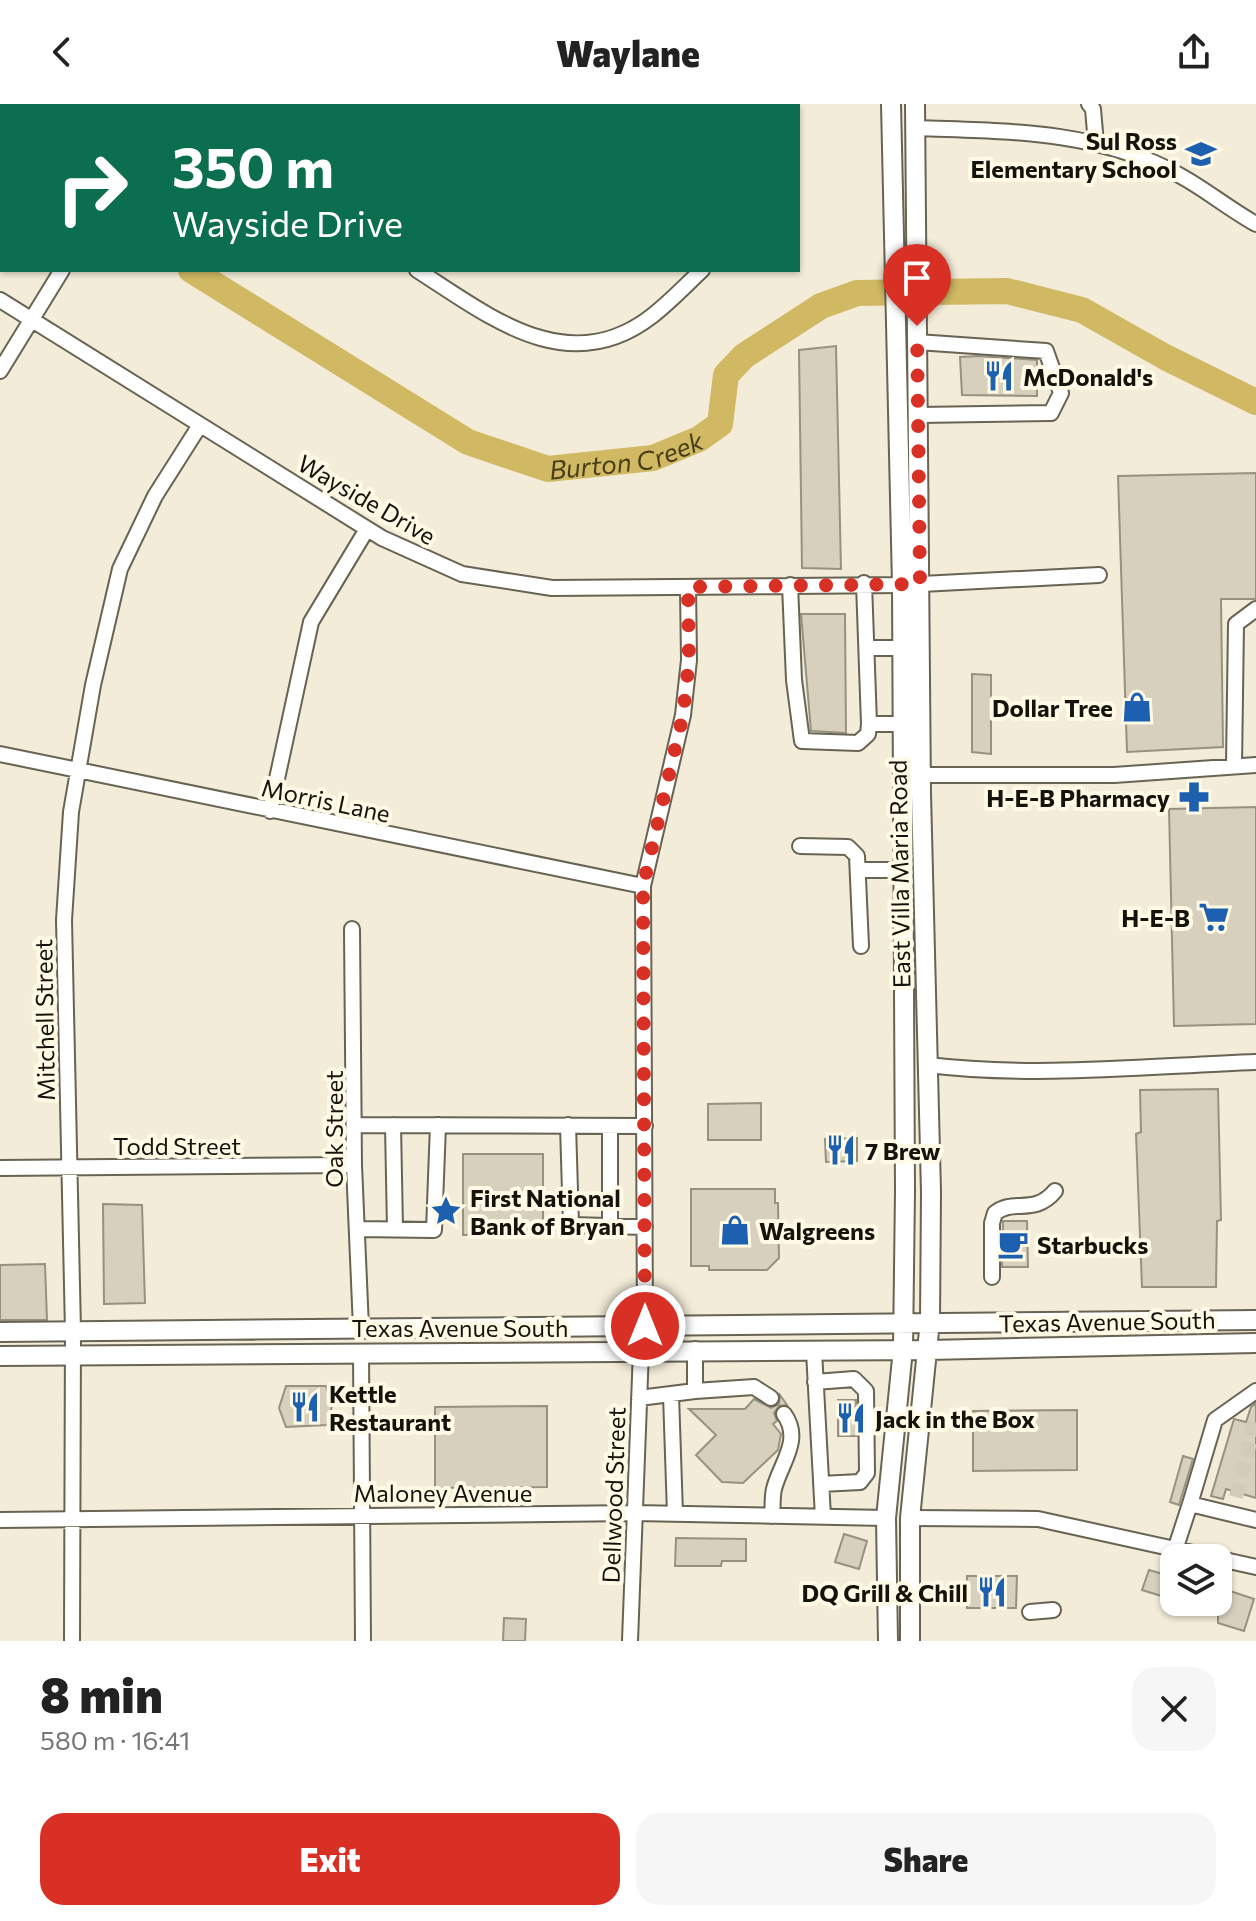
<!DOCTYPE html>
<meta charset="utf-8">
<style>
body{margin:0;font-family:Commissioner,sans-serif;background:#f6f6f6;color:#222;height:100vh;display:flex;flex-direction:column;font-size:30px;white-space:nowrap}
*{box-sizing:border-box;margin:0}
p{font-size:26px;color:#767676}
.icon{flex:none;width:44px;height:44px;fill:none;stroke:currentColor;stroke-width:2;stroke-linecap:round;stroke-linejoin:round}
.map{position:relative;height:1537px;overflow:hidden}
.details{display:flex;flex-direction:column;background:#fff;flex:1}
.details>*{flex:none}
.top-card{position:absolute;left:0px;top:0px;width:800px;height:168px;box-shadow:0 2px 6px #0004;background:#0b6e4f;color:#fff;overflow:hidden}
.tools{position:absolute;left:1160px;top:1440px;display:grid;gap:16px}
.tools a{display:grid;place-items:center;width:72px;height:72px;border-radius:16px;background:#fff;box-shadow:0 2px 6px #0004;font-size:40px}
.pin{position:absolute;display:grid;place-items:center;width:68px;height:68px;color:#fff;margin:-82px -34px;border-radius:50% 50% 50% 0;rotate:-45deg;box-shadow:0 0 8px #0007}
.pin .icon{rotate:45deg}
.me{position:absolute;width:88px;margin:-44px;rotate:0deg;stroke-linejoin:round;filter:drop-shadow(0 0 6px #0008)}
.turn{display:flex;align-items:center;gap:28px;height:168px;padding:0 40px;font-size:36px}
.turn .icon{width:104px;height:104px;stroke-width:2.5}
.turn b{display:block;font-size:56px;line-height:68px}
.round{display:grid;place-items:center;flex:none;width:84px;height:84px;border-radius:24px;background:#f6f6f6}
.head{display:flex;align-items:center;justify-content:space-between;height:136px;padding:0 40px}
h1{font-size:48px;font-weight:800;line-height:60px}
.primary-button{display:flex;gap:16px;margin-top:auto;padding:16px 40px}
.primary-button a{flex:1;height:92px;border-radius:24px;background:#d93025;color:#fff;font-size:32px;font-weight:800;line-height:92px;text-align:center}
.primary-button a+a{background:#f6f6f6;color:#222}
header{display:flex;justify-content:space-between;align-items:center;height:104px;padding:0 40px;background:#fff;font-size:36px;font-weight:800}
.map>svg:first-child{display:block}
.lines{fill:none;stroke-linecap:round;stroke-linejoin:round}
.river{stroke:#d0b962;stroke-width:26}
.building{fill:#d6d0bd;stroke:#96927f;stroke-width:2}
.minor-tunnel{stroke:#d1cbb9;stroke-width:14;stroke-dasharray:14 7;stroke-linecap:butt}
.minor-casing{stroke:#686352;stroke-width:18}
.major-casing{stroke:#686352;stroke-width:22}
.minor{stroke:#fff;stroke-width:14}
.major{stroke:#fff;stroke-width:18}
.route{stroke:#d93025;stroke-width:14;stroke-dasharray:0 25.2}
.labels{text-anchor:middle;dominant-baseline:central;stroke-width:8;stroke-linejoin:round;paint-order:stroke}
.poi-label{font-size:24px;font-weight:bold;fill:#15130c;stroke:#fffae5;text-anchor:start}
.street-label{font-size:24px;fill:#15130c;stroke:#fffae5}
.water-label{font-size:26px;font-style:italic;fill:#473e18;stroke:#fffae5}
</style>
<header><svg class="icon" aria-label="back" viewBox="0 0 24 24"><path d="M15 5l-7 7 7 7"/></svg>Waylane<svg class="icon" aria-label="share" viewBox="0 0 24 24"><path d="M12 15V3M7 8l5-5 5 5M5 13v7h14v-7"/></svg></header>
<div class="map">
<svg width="1256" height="1537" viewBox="0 0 1256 1537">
<rect width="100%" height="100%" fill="#f2ecd8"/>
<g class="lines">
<g class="river">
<path d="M0,54l2,1"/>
<path id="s1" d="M191,166l277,172 80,27 105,-11 46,-19 21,-15 6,-49 18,-19 77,-50 36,-13 150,-2 75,19 83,47 91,45"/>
</g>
</g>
<path class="building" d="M836,242l5,223 -39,-1 -3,-218z
M979,252l58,4v36l-75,-1 -2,-38z
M1256,369v126h-35l2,148 -96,5 -9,-276z
M801,510h44l1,119 -35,-2z
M972,570l19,1v79l-19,-2z
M1256,703v217l-82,2 -5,-217z
M1218,985l3,131 -4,1 -1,66h-74l-6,-153 5,-2 -1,-42z
M761,999v37h-53v-36z
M857,1034v23l-31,1 -1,-23z
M463,1050h80v80l-80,1z
M691,1085h84v14h3l1,55 -12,12h-58v-4h-18z
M103,1100l39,1 3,98 -41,1z
M1003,1117h24l1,46h-26z
M45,1160l2,56h-47v-55z
M286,1282h40l6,20 -5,19 -41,2 -7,-19z
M780,1291l7,10 -8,1 -5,7 3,8 -4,3 8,10 -3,16 -35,33 -21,-1 -26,-27 20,-20 -27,-26h56l9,-10 17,9 8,-4z
M838,1296h18l1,36h-19z
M1256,1299v95l-30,-9 -3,10 -12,-3 23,-77 12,3 5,-15z
M547,1302v81l-112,1v-81z
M1077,1306v60l-104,1v-60z
M1183,1352l10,3 -14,46 -9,-3z
M844,1430l23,7 -8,28 -24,-7z
M676,1434l70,1v22h-24l-1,5h-46z
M1149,1466l25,7 -6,21 -26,-8z
M967,1472h50l-1,32h-49z
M1218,1483l36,12 -10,32 -26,-8z
M504,1514l22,1 -1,22h-22z"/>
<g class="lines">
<path class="minor-tunnel" d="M1236,1393l20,-78"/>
<g class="minor-casing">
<path id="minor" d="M172,0l2,2
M767,0v2
M1089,0l4,5 3,35
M157,2v-2
M915,24c89,3 184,2 264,47 26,14 50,34 77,49
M417,166c72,46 151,111 235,46 18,-14 34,-31 50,-46
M0,196l382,238 80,36 90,14 350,-3 197,-10
M917,238l129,9 15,42 -10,20 -132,2
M0,267l62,-101
M864,479l5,141h33
M790,481l4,95 8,61 56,2 10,-9 1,-10
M867,544h35
M0,650l643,132
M1234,661l2,-141 20,-15
M921,671h193l142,-10
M270,707l41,-189 56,-93
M800,742l48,1 9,9 4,90
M859,766h42
M352,825l2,236 7,163
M928,961c108,13 219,1 328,-3
M357,1021l288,1
M393,1021l2,104
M568,1021l3,100 74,2
M0,1064l354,-3
M610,1122v-100
M357,1125l77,1 4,-105
M992,1173v-54l3,-10c19,-15 39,3 60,-22
M645,1222l-2,-440 40,-171 6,-55 -1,-73
M814,1247l9,166
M361,1248l2,289
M815,1278l39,-3 12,12 1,82 -7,9 -39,2
M695,1287l59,-4 17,11
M671,1291l4,119
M639,1294l56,-7v-42
M1190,1400l25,-84 41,-29
M772,1412c1,-9 0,-19 2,-27 6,-25 29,-49 10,-75
M910,1414l128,1 218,48
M0,1416l635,-7 251,5
M1176,1443l14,-43 66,16
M1030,1508l23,-2
M72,1537l1,-310 -9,-411 7,-108 22,-127 27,-116 35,-73 45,-71
M630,1537l11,-291"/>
</g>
<g class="major-casing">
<path id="major" d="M0,1228l1256,-12
M0,1252l928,-6 328,-7
M888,1537l-2,-123 17,-169 2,-158 -3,-606 -11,-481
M910,1537v-123l20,-197 1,-129 -10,-399 -6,-689"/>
</g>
<use href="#minor" class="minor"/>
<use href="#major" class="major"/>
</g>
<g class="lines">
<path class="route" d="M645,1222l-2,-440 40,-171 6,-55 -1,-73 232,-3 -3,-258"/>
</g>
<defs>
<g id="school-bare" transform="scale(2.4)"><path d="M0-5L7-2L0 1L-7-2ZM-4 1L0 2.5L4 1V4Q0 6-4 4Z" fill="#1d60b0" stroke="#fffae5" stroke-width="2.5" paint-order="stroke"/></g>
<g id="restaurant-bare" transform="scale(2.4)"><path d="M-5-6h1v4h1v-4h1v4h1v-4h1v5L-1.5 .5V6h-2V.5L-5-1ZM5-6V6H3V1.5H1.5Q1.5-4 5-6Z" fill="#1d60b0" stroke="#fffae5" stroke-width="2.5" paint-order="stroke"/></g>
<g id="shop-bare" transform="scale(2.4)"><path d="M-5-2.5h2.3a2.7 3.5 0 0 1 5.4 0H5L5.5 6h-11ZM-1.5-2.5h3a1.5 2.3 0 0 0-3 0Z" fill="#1d60b0" stroke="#fffae5" stroke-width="2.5" paint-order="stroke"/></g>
<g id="pharmacy-bare" transform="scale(2.4)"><path d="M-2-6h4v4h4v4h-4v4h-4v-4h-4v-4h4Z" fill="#1d60b0" stroke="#fffae5" stroke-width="2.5" paint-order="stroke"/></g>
<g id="supermarket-bare" transform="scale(2.4)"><path d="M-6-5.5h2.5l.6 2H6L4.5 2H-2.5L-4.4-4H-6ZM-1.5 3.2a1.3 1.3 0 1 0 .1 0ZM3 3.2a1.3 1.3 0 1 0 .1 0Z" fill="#1d60b0" stroke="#fffae5" stroke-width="2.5" paint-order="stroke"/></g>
<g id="sight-bare" transform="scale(2.4)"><path d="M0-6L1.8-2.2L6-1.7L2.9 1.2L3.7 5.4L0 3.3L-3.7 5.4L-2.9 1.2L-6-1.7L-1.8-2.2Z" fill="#1d60b0" stroke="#fffae5" stroke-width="2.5" paint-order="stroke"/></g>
<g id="cafe-bare" transform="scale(2.4)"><path d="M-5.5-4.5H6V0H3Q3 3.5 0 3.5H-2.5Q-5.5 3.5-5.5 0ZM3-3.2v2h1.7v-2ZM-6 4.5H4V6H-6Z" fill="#1d60b0" stroke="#fffae5" stroke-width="2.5" paint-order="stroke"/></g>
</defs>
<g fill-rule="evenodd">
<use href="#school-bare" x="1201" y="50"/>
<use href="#restaurant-bare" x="999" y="272"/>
<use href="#shop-bare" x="1137" y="603"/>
<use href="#pharmacy-bare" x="1194" y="693"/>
<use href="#supermarket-bare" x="1214" y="813"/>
<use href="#restaurant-bare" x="841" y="1046"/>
<use href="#sight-bare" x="446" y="1107"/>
<use href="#shop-bare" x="735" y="1126"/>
<use href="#cafe-bare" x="1013" y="1140"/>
<use href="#restaurant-bare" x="305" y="1303"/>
<use href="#restaurant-bare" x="851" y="1314"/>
<use href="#restaurant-bare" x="992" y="1488"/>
</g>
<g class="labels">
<g class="poi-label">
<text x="1177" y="36" text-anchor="end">Sul Ross<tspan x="1177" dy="28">Elementary School</tspan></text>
<text x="1023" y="272">McDonald's</text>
<text x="1113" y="603" text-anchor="end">Dollar Tree</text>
<text x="1170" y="693" text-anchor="end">H-E-B Pharmacy</text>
<text x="1190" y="813" text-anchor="end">H-E-B</text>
<text x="865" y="1046">7 Brew</text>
<text x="470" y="1093">First National<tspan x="470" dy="28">Bank of Bryan</tspan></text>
<text x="759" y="1126">Walgreens</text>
<text x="1037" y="1140">Starbucks</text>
<text x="329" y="1289">Kettle<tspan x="329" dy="28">Restaurant</tspan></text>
<text x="875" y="1314">Jack in the Box</text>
<text x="968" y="1488" text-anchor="end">DQ Grill &amp; Chill</text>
</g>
<g class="street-label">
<text transform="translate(367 395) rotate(30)">Wayside Drive</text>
<text transform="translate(326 696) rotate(12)">Morris Lane</text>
<text transform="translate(899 770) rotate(-91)">East Villa Maria Road</text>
<text transform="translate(44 916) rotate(-91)">Mitchell Street</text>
<text transform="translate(333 1025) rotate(-90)">Oak Street</text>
<text x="177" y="1041">Todd Street</text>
<text transform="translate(1107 1217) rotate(-1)">Texas Avenue South</text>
<text x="460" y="1223">Texas Avenue South</text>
<text x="443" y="1388">Maloney Avenue</text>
<text transform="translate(613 1391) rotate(-88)">Dellwood Street</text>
</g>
<g class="water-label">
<text stroke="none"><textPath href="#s1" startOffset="490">Burton Creek</textPath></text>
</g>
</g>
</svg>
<div class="tools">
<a><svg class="icon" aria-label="layers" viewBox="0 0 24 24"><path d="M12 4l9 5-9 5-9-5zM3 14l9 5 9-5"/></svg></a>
</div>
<div class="pin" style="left:917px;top:222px;background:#d93025"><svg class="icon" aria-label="arrive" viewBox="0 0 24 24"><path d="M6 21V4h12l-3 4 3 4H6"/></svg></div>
<svg class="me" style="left:645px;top:1222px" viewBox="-20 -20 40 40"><circle r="17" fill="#d93025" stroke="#fff" stroke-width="3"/><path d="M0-11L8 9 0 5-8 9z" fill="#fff"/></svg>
<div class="top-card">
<div class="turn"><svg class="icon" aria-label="right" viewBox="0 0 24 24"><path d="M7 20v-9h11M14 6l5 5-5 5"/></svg><div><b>350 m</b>Wayside Drive</div></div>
</div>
</div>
<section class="details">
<div class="head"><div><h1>8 min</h1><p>580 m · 16:41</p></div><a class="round"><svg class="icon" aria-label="close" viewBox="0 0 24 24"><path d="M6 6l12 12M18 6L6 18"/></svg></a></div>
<div class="primary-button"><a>Exit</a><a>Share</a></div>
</section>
